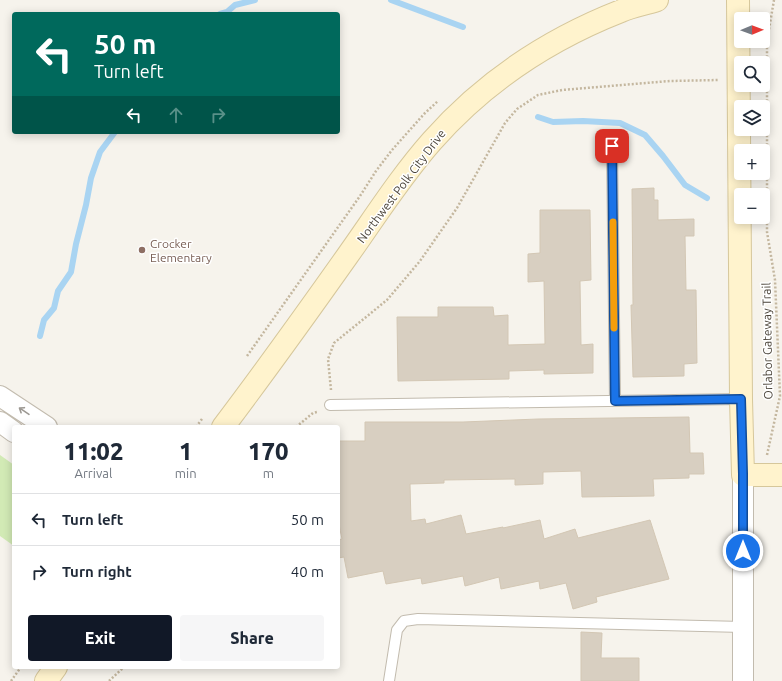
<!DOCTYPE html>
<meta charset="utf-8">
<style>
body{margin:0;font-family:Ubuntu,sans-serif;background:#f6f6f7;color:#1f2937;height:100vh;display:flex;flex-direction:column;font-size:15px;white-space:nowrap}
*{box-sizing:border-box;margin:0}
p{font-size:13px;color:#747a83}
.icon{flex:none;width:22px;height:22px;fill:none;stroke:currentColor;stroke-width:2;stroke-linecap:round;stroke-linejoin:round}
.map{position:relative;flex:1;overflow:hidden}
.side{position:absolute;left:12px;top:425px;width:328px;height:244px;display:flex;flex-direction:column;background:#fff;border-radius:4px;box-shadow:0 2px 10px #0003}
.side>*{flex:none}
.top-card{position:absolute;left:12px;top:12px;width:328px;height:122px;border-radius:4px;box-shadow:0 2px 10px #0003;background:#00695c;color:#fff;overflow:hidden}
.needle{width:26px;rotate:89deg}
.fabs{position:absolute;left:734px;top:12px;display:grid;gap:8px}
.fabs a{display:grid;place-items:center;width:36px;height:36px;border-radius:4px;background:#fff;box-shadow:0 2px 10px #0003;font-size:20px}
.pin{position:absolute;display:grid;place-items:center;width:34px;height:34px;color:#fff;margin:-17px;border-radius:8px;box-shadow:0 2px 6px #0006}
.me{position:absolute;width:44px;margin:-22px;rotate:0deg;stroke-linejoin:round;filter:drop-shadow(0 0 3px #0008)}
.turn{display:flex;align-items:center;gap:14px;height:84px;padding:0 16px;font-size:18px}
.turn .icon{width:52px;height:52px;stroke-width:2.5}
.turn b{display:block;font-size:28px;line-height:34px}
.lanes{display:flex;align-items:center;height:38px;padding:0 16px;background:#0003;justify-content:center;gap:20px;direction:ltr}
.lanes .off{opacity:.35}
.eta{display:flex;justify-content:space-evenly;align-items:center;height:68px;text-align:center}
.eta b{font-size:24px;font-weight:800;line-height:28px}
.action{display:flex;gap:8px;margin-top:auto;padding:8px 16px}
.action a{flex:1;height:46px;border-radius:4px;background:#111827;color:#fff;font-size:16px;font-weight:800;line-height:46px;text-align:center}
.action a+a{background:#f6f6f7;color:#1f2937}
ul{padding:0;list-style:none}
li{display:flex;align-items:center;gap:12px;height:52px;padding:0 16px;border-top:1px solid #e0e1e3}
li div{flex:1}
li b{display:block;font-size:15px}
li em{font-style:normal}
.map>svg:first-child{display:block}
.green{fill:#d2eab5}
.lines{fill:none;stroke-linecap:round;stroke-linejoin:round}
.stream{stroke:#a9d4f2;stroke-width:6}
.building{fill:#d8cfc1;stroke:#d3c7b4}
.lane-casing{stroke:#c2bbae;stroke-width:12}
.street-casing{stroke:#c2bbae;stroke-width:22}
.secondary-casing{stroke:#d6c79b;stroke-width:24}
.path{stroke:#c4b79f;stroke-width:2.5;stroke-dasharray:2 2;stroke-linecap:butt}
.lane{stroke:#fff;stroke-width:10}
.street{stroke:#fff;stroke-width:20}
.secondary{stroke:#fff3cd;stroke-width:22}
.oneway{stroke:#9c9892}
.route-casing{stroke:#114b97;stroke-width:10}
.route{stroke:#1a73e8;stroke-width:7}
.slow{stroke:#f59e0b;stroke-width:7}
.education-dot{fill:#8d6e63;stroke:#fff;stroke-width:1.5}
.labels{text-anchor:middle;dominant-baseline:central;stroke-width:3;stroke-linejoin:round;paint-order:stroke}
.street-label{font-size:12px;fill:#4b4439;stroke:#fff}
.education-label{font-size:12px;fill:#785e54;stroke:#fff;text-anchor:start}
</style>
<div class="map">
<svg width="782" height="681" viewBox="0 0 782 681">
<rect width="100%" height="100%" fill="#f6f3ec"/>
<path class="green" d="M0,455l14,10v81l-14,-10z"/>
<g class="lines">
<path class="stream" d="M391,0l72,27
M220,14l7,-2 8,-7 20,-5
M538,117l15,5 30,-1 37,2 25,12 18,21 22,29 22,13
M40,336l4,-16 10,-12 4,-17 13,-19 5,-28 10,-39 5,-27 9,-26 15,-20"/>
</g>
<path class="building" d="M654,188v12h4v20l36,-1v17h-9l1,54h10l1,73 -13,1v12l-51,1 -2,-72h2l-1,-116z
M540,210h50l1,70 -11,1 1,64 12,-1v29l-49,1v-4l-35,1v8l-111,2 -1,-64h41v-10h55l1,9 14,-1v30l37,-1 -1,-63 -16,1v-28l12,-1z
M689,417l1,36h13l1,21h-15v4l-36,1 1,17 -72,1 -1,-26 -38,1v12l-28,1v-6l-71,1v3l-34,1 1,37 14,-2 1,5 35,-9 5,19 37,-7v1l37,-8 4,19 31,-10 3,9 72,-18 19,59 -73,18 1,5 -24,7 -7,-26 -26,6 -1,-8 -38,8 -2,-12 -34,9 -2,-10 -41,8 -1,-6 -35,6 -3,-13 -35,7 -4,-21 -6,1v-18l4,-1 -4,-19v-79h27v-19h98l75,-3z
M581,632l21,1 -1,25h38v23h-58z"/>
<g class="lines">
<g class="lane-casing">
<path id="lane" d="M612,146l3,255
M330,405l411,-6
M389,681l8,-51 7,-9 14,-2 325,8"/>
</g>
<g class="street-casing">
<path id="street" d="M0,396l47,31
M0,422l14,10
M743,475v206"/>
</g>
<g class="secondary-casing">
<path id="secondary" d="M738,0l3,399 2,76h39
M223,427c43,-57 84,-114 125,-172 27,-38 53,-79 84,-114 52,-59 115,-101 189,-130 11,-5 24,-7 36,-11
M46,681l10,-14"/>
</g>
<path class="path" d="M247,356l113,-160 16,-25 16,-21 32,-36 14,-13
M331,390l-3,-31 6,-16 53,-43 33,-39 37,-53 48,-85 12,-14 21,-14 24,-5 108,-9 49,-1
M196,427l6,-8
M296,427l17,-14 4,-1
M767,455l13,-59 -5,-116 -8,-48v-191l7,-41
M11,681l10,-14
M109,681l15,-14"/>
<use href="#lane" class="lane"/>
<use href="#street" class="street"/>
<use href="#secondary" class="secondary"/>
</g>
<defs><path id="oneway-shaft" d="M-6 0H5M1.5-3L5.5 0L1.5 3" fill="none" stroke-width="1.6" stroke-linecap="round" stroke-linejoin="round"/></defs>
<use class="oneway" href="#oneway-shaft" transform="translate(24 411) rotate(-146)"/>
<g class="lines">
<g class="route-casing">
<path id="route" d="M612,146l3,255 126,-2 2,75v77"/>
</g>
<use href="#route" class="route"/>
<path class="slow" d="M613,222l1,106"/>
</g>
<circle class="education-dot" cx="142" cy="250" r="4"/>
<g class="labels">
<g class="street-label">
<text transform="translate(401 186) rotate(-53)">Northwest Polk City Drive</text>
<text transform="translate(767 341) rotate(-91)">Orlabor Gateway Trail</text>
</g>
<g class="education-label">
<text x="150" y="243">Crocker<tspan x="150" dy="14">Elementary</tspan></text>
</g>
</g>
</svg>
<div class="fabs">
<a><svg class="needle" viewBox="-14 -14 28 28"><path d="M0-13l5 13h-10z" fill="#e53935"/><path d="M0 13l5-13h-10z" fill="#747a83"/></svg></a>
<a><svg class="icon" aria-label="search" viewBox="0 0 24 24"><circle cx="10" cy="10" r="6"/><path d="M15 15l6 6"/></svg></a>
<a><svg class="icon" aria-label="layers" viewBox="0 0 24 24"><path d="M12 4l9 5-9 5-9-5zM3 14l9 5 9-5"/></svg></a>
<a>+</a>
<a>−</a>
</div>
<div class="pin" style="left:612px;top:146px;background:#d93025"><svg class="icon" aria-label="arrive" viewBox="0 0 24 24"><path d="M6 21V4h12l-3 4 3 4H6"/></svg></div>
<svg class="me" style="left:743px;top:551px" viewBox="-20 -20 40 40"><circle r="17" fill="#1a73e8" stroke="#fff" stroke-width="3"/><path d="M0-11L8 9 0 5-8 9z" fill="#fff"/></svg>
<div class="top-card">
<div class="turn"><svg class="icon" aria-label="left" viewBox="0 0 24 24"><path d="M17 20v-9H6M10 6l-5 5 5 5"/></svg><div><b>50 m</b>Turn left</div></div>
<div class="lanes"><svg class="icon" aria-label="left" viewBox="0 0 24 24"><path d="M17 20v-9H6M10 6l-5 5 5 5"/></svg><svg class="icon off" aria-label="ahead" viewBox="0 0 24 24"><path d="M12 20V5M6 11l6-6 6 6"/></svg><svg class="icon off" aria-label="right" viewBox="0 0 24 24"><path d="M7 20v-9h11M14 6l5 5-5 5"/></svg></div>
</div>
<section class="side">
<div class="eta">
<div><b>11:02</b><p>Arrival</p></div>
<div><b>1</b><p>min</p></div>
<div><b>170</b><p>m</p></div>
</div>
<ul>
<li><svg class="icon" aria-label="left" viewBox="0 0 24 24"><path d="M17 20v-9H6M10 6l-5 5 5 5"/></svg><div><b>Turn left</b></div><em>50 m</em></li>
<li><svg class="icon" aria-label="right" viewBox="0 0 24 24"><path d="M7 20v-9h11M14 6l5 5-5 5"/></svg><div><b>Turn right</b></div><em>40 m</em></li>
</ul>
<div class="action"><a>Exit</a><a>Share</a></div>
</section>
</div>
